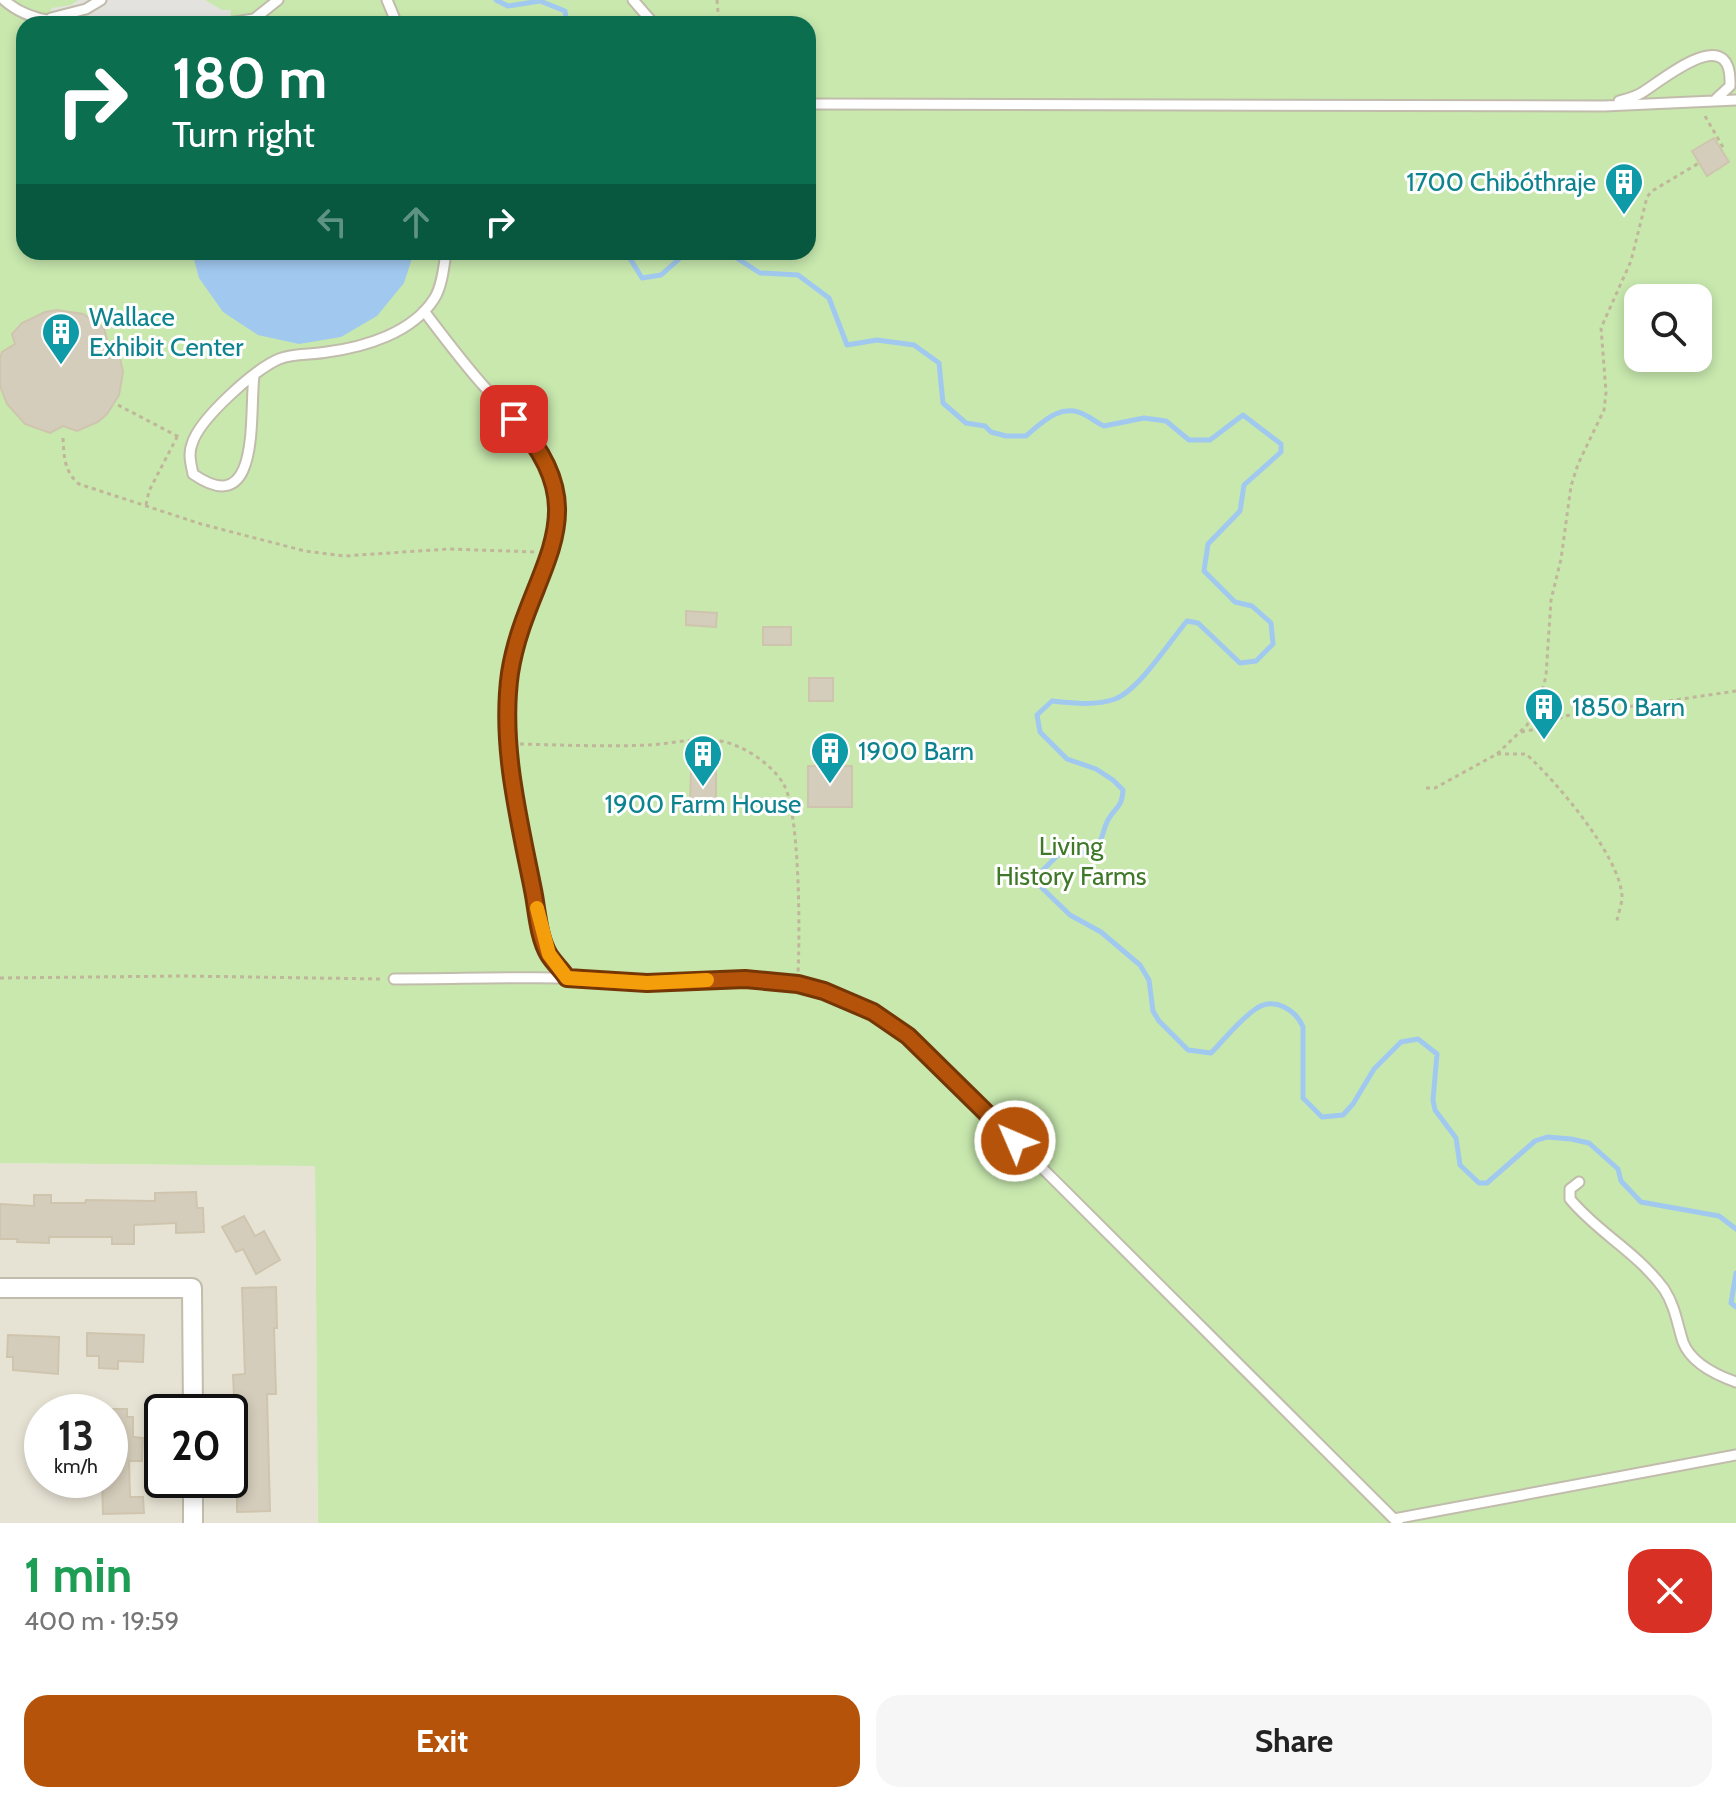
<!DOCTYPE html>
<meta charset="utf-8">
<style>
body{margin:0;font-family:Cabin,sans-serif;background:#f6f6f6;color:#222;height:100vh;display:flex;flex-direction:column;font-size:30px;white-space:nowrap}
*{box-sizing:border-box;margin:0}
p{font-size:26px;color:#767676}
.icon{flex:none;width:44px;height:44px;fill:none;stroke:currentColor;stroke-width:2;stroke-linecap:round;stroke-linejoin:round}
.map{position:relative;height:1523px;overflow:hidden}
.panel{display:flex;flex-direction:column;background:#fff;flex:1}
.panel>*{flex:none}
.banner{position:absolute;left:16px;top:16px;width:800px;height:244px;border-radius:24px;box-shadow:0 4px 12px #0003;background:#0b6e4f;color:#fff;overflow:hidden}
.tools{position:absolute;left:1624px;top:284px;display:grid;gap:16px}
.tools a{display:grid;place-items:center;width:88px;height:88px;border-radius:16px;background:#fff;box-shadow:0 4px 12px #0003;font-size:40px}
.speed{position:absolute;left:24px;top:1394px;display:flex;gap:16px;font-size:40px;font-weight:700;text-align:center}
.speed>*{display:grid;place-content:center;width:104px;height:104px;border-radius:50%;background:#fff;box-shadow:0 4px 12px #0003;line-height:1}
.speed small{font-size:20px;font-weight:400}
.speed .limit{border:4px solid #111;border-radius:12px;background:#fff;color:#111}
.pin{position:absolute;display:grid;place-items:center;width:68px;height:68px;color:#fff;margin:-34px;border-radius:16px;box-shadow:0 4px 12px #0006}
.me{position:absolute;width:88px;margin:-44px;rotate:315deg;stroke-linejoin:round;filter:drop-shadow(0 0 6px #0008)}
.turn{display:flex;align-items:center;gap:28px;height:168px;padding:0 24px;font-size:36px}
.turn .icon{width:104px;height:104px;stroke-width:2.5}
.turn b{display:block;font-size:56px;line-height:68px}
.lanes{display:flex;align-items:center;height:76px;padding:0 24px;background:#0003;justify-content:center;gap:40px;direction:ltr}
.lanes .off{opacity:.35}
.round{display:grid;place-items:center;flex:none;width:84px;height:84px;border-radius:24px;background:#f6f6f6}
.summary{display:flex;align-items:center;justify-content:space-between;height:136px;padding:0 24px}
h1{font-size:48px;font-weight:700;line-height:60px;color:#1e9e55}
.button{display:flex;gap:16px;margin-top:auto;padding:16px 24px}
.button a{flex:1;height:92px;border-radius:24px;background:#b45309;color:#fff;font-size:32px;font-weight:700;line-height:92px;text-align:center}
.button a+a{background:#f6f6f6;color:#222}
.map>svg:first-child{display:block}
.residential{fill:#e7e3d4;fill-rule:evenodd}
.green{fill:#c8e8ae;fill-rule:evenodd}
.parking{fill:#e4e2de}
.water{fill:#a1c9f0}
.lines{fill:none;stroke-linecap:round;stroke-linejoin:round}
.stream{stroke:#a1c9f0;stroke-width:5}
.building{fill:#d5cdbb;stroke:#cfc5ae;stroke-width:2}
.service-casing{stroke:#c1bcab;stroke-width:13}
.minor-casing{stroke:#c1bcab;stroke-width:22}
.path{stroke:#c0b699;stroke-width:3;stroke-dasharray:4 4;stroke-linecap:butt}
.service{stroke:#fff;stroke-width:9}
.minor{stroke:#fff;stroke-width:18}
.route-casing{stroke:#753606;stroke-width:20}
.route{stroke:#b45309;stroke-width:14}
.slow{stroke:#f59e0b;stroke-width:14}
.labels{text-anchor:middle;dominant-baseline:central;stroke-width:6;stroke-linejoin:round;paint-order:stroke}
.culture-label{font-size:26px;fill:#0d838f;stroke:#fff;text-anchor:start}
.park-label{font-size:26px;fill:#3f7828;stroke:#fff}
</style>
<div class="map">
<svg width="1736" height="1523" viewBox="0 0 1736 1523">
<rect width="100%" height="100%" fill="#f3f0e6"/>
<path class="residential" d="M0,1163l315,3 3,357h-318zM42,1412h68v68h-68zM162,1412h68v68h-68z"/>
<path class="green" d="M0,0h1736v1523h-1418l-3,-357 -315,-3zM24,24h784v228h-784zM1638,298h60v60h-60z"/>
<path class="parking" d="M78,0h127l17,10h9l-2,14h-187l10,-16 19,-3z"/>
<path class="water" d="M192,252h222l-10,31 -27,33 -36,21 -42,7 -41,-9 -35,-23 -24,-34z"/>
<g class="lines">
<path class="stream" d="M496,0l12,6 32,-5 25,10 2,13
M626,252l16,26 19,-3 26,-23
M727,252l33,21 38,2 31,23 18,47 30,-5 37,5 25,18 4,40 23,20 19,3 6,6 15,4h20c17,-15 37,-35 61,-20 6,3 10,7 17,10l40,-8 22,3 23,19h21l33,-25 38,29v8l-37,33 -4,26 -32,33 -4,27 31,31 17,4 19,17 2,21 -17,17 -16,2 -42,-40 -11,-2c-17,20 -48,69 -72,78 -19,7 -44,4 -63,2l-15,14 3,17 27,27 29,10 17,11 10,10c-1,18 -7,16 -15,30 -7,13 -3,17 -14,31l-36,4 -18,18v13l30,29 31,17 39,33 9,15 4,31 6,10 29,29 23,3c14,-14 29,-34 46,-45 18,-11 39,2 46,19v71l19,19 21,-2 10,-11 21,-35 27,-27 17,-3 19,15 -4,46 2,10 21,28 4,27 19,18h8l48,-42 12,-4 24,2 18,4 29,26 3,12 20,21 78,14 17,13
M1736,1273l-5,30 5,4"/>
</g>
<path class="building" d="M1714,138l15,24 -22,14 -15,-25z
M57,310l26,4 21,14 4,16 10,5 5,23 -4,23 -12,19 -9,8 -21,9 -14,-5 -13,7 -25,-9 -18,-20 -7,-18v-27l2,-7 13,-8 -3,-10 10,-11 23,-11z
M686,611l31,2 -1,14 -30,-2z
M763,627h28v18h-28z
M809,678h24v23h-24z
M808,766h44v41h-44z
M691,770h25v36h-26z
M196,1192l1,16h6l1,24 -28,1v-10l-42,2v19h-22v-7h-63v6l-32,-1 1,-3h-18v-35l34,2v-11h17v8h34l1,-3 69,1v-8z
M244,1216l11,20 9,-5 16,29 -24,14 -13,-25 -7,3 -14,-25z
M276,1287l1,41h-3l2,66h-9l3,117 -33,1v-117l-3,1 -1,-21 12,-1 -3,-86z
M87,1333l57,2 -1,27 -25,-1v8l-19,-1v-12h-12z
M8,1335l51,2 -1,37 -45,-4v-13h-6z
M110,1409h17v8h6v20l10,1 -1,23h-13l1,36h13l1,16 -41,1 -1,-34h8z"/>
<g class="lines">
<g class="service-casing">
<path id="service" d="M4,0c31,28 78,23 116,24
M387,0l10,24
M633,0l21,24
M51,18l35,-9 15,-9
M222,24l32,-5 24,-19
M1619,101c8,-2 17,-4 24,-9 22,-14 90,-71 87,-6l-14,13
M808,104l796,2 132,-6
M424,311c18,24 37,49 57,72 29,33 66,62 75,108 11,55 -37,124 -46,181 -13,87 16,180 33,265l6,17 18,24
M254,376c-5,36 8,146 -61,98 -2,-10 -5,-20 -1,-30 7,-25 63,-75 87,-85 15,-6 32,-4 48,-7 38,-5 85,-19 107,-53 8,-12 10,-33 12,-47
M394,979c57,0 115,-2 172,-1 26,1 53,4 79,5 33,0 66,-5 98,-4 69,1 132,27 183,73l472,471
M1579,1182l-9,7v10c28,34 66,52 94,90 11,17 13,34 19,53 8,21 33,33 53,40
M1394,1519l342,-64"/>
</g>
<g class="minor-casing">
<path id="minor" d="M0,1288h192l1,124
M193,1480v43"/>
</g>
<path class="path" d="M717,0l2,24
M1705,116l19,33 -2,1
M118,405l61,32
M63,438c1,19 1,33 16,46l122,40 104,27 40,5 103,-7 89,3
M146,505l3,-14 28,-54
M1521,732l10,-2 34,-14 171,-25
M520,744c43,1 85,3 128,1 22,-1 45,-7 66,-5 25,2 58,23 70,45 16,29 16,150 14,187
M1497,754h29c29,26 95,103 96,143 0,7 -4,17 -5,24
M1426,788h9l62,-34 30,-29 12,-22 7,-27 5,-76 10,-41 10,-73 7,-22 26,-54 2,-18 -5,-64 30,-67 16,-64 5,-6 47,-28
M0,978l183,-2 199,3"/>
<use href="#service" class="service"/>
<use href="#minor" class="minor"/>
</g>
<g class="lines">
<g class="route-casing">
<path id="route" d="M514,419c91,98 12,151 -4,254 -10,72 9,146 23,217 4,19 5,47 16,65 5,8 13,15 18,23l80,5 98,-4 53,5 26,7 49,21 35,24 107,105"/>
</g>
<use href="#route" class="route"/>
<path class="slow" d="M537,908l12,46 18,24 80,5 60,-3"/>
</g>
<defs>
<g id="building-pin" transform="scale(2)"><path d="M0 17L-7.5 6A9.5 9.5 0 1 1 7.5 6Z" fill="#0f9aa8" stroke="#fff"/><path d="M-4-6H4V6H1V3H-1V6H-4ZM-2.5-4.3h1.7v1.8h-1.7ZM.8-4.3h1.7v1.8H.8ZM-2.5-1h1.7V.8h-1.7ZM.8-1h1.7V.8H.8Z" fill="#fff"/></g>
</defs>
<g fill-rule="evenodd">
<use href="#building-pin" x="1624" y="182"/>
<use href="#building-pin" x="61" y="332"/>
<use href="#building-pin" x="1544" y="707"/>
<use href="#building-pin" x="830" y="751"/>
<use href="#building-pin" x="703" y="754"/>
</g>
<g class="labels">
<g class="culture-label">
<text x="1596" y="182" text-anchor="end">1700 Chibóthraje</text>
<text x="89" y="317">Wallace<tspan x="89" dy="30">Exhibit Center</tspan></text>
<text x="1572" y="707">1850 Barn</text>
<text x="858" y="751">1900 Barn</text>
<text x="703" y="804" text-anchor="middle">1900 Farm House</text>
</g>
<g class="park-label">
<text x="1071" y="846">Living<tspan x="1071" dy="30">History Farms</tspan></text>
</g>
</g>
</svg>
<div class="tools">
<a><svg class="icon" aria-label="search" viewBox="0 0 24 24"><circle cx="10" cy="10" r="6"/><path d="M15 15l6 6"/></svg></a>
</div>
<div class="speed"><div>13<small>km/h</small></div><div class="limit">20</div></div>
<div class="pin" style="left:514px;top:419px;background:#d93025"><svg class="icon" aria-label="arrive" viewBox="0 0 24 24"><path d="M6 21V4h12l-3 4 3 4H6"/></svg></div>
<svg class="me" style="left:1015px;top:1141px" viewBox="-20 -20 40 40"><circle r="17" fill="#b45309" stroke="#fff" stroke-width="3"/><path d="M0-11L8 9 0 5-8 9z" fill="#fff"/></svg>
<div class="banner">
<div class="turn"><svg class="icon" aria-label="right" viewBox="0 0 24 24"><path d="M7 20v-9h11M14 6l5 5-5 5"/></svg><div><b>180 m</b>Turn right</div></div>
<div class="lanes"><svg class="icon off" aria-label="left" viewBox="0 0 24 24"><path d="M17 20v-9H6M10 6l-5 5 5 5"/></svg><svg class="icon off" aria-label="ahead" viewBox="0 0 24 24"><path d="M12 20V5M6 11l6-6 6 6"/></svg><svg class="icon" aria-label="right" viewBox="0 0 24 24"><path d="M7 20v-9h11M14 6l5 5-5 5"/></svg></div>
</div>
</div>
<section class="panel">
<div class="summary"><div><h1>1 min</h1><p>400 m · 19:59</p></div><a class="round" style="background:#d93025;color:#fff"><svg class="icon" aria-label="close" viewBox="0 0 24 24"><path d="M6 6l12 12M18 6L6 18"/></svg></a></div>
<div class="button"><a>Exit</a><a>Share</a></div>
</section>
